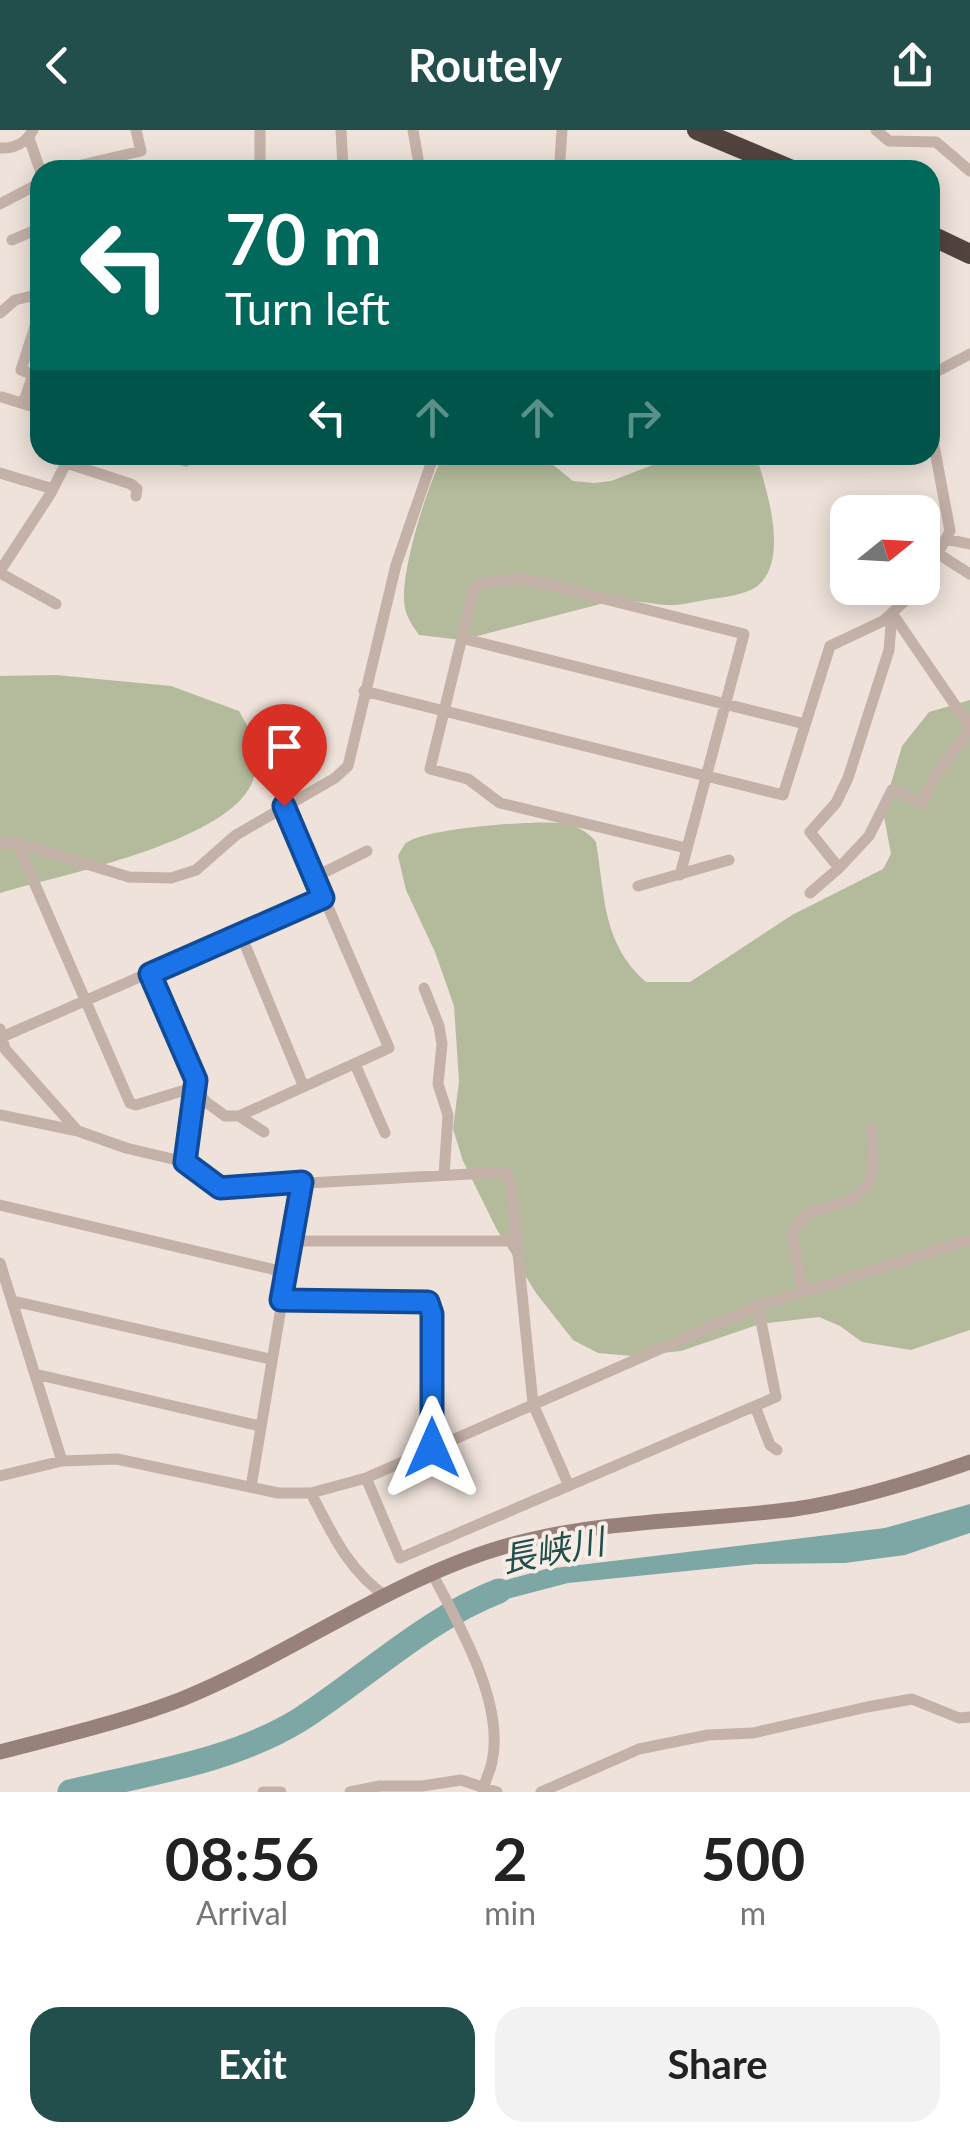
<!DOCTYPE html>
<meta charset="utf-8">
<style>
body{margin:0;font-family:Lato,"Noto Sans JP",sans-serif;background:#f2f2f2;color:#222;height:100vh;display:flex;flex-direction:column;font-size:38px;white-space:nowrap}
*{box-sizing:border-box;margin:0}
p{font-size:32px;color:#767676}
.icon{flex:none;width:55px;height:55px;fill:none;stroke:currentColor;stroke-width:2;stroke-linecap:round;stroke-linejoin:round}
.map{position:relative;height:1662px;overflow:hidden}
.side{display:flex;flex-direction:column;background:#fff;flex:1}
.side>*{flex:none}
.hud{position:absolute;left:30px;top:30px;width:910px;height:305px;border-radius:30px;box-shadow:0 5px 25px #0003;background:#00695c;color:#fff;overflow:hidden}
.needle{width:65px;rotate:72deg}
.controls{position:absolute;left:830px;top:365px;display:grid;gap:20px}
.controls a{display:grid;place-items:center;width:110px;height:110px;border-radius:20px;background:#fff;box-shadow:0 5px 25px #0003;font-size:50px}
.pin{position:absolute;display:grid;place-items:center;width:85px;height:85px;color:#fff;margin:-102px -42px;border-radius:50% 50% 50% 0;rotate:-45deg;box-shadow:0 0 10px #0007}
.pin .icon{rotate:45deg}
.me{position:absolute;width:110px;margin:-55px;rotate:0deg;stroke-linejoin:round;filter:drop-shadow(0 0 8px #0008)}
.turn{display:flex;align-items:center;gap:35px;height:210px;padding:0 30px;font-size:45px}
.turn .icon{width:130px;height:130px;stroke-width:2.5}
.turn b{display:block;font-size:70px;line-height:85px}
.lanes{display:flex;align-items:center;height:95px;padding:0 30px;background:#0003;justify-content:center;gap:50px;direction:ltr}
.lanes .off{opacity:.35}
.eta{display:flex;justify-content:space-evenly;align-items:center;height:170px;text-align:center}
.eta b{font-size:60px;font-weight:700;line-height:70px}
.button{display:flex;gap:20px;margin-top:auto;padding:20px 30px}
.button a{flex:1;height:115px;border-radius:30px;background:#224e4c;color:#fff;font-size:40px;font-weight:700;line-height:115px;text-align:center}
.button a+a{background:#f2f2f2;color:#222}
header{display:flex;justify-content:space-between;align-items:center;height:130px;padding:0 30px;background:#224e4c;color:#fff;font-size:45px;font-weight:700}
.map>svg:first-child{display:block}
.green{fill:#b4bb9c}
.water{fill:#7da7a4}
.lines{fill:none;stroke-linecap:round;stroke-linejoin:round}
.river{stroke:#7da7a4;stroke-width:25}
.street{stroke:#c4b1a8;stroke-width:11}
.secondary{stroke:#97817a;stroke-width:15}
.highway{stroke:#52433f;stroke-width:20}
.route-casing{stroke:#114b97;stroke-width:25}
.route{stroke:#1a73e8;stroke-width:18}
.labels{text-anchor:middle;dominant-baseline:central;stroke-width:8;stroke-linejoin:round;paint-order:stroke}
.water-label{font-size:35px;font-style:italic;fill:#224e4c;stroke:#f6ede6}
</style>
<header><svg class="icon" aria-label="back" viewBox="0 0 24 24"><path d="M15 5l-7 7 7 7"/></svg>Routely<svg class="icon" aria-label="share" viewBox="0 0 24 24"><path d="M12 15V3M7 8l5-5 5 5M5 13v7h14v-7"/></svg></header>
<div class="map">
<svg width="970" height="1662" viewBox="0 0 970 1662">
<rect width="100%" height="100%" fill="#eee2da"/>
<path class="green" d="M443,325h98l32,26 21,2 17,-2 68,-26h77c10,33 35,106 0,132 -12,8 -31,10 -45,12 -14,2 -31,7 -46,6 -19,-2 -33,-6 -53,-4l-150,39 -43,-5c-8,-11 -15,-22 -15,-36 -1,-36 23,-111 39,-144z
M56,545l115,11 68,25 20,36c-2,12 -3,28 -8,38 -28,58 -191,90 -251,108v-217z
M970,570v630l-59,20 -49,-8 -22,-16 -21,-9 -59,7 -79,27 -49,5 -34,-3 -25,-13 -37,-47 -39,-63 -34,-69 -10,-32 6,-48 -5,-75 -19,-54 -29,-62 -8,-34c2,-4 5,-10 8,-13 20,-15 130,-23 156,-20 14,2 25,8 34,19 9,53 6,102 50,140h44l102,-67 91,-46 8,-15 -8,-43 19,-65 27,-34z"/>
<path class="water" d="M970,1374v29l-65,22 -60,8 -89,1 -188,19 -91,24 -20,-3 31,-19 58,-16 339,-41z"/>
<g class="lines">
<path class="river" d="M70,1662c77,-19 162,-30 231,-73 65,-42 125,-100 198,-128"/>
<path class="street" d="M341,0l2,38
M413,0l7,40
M876,0l13,11 47,1 34,29
M29,8l11,32
M0,18c14,1 26,-5 33,-18
M560,30l2,-30
M60,40l81,-19 -5,-21
M260,40v-40
M0,74l40,-21
M12,110l28,-12
M40,181l-19,59 19,7
M0,183l15,-13 25,-6
M930,245l40,-21
M2,267l38,12
M23,273l10,-28
M170,325l16,6
M66,333l65,21 6,5 -1,7
M0,343l53,16
M946,409l24,5
M940,425l30,19
M0,441l51,-78 19,-38
M0,443l56,31
M922,453l28,-52 -20,-107
M892,483l78,114
M461,508l344,86
M364,561l419,104 47,-149 53,-25 36,-33
M0,713h17l112,34 42,1 25,-8 40,-35 99,-57 13,-12 48,-201 38,-110
M17,713l113,260 6,2 59,-18
M839,738l-29,-36 26,-29 12,-25 41,-128 3,-37
M680,745l64,-241 -223,-56 -40,5 -7,5 -44,181 38,10 32,24 186,45
M315,747l52,-26
M638,756l91,-26
M810,763l29,-25 30,-32 23,-46 31,13 9,-22 38,-53
M241,805l62,150
M150,844l46,106 -11,82
M424,858l15,38 3,18 -4,40 10,31 -4,60
M0,899l5,20 70,79
M2,907l321,-140
M355,934l30,69
M195,957l11,15 19,14h14l150,-68 -105,-243
M0,985l78,16 48,17 59,14 35,26 286,-16 5,12 22,220 36,82
M239,986l25,16
M0,1075l284,67
M293,1111h223
M0,1133l62,198
M803,1162l-11,-59c12,-35 69,-19 79,-57 4,-15 1,-33 1,-48
M281,1170l147,2 4,12v134
M13,1171l257,58
M35,1244l225,52
M755,1276l15,39 7,5
M0,1346l62,-15 55,-2 161,34h33l55,-15 392,-172 212,-66
M366,1348l34,80 376,-161 -18,-91
M251,1357l51,-305
M311,1363c20,39 38,79 76,104
M433,1445c26,50 72,128 59,187 -2,10 -8,20 -9,30
M263,1662h18
M350,1662l30,-6h42l39,-6 36,12
M541,1662l98,-43 69,-14 45,-2 114,-26 45,-8 47,19 11,-1"/>
<path class="secondary" d="M0,1622c61,-16 123,-30 182,-53 113,-46 216,-125 335,-156 92,-24 185,-22 278,-34 60,-9 118,-27 175,-47"/>
<path class="highway" d="M697,0l95,40
M930,105l40,19"/>
</g>
<g class="lines">
<g class="route-casing">
<path id="route" d="M284,676l39,92 -173,76 46,106 -11,82 35,26 82,-6 -21,118 147,2 4,12v134"/>
</g>
<use href="#route" class="route"/>
</g>
<g class="labels">
<g class="water-label">
<text transform="translate(552 1419) rotate(-11)">長峡川</text>
</g>
</g>
</svg>
<div class="controls">
<a><svg class="needle" viewBox="-14 -14 28 28"><path d="M0-13l5 13h-10z" fill="#e53935"/><path d="M0 13l5-13h-10z" fill="#767676"/></svg></a>
</div>
<div class="pin" style="left:284px;top:676px;background:#d93025"><svg class="icon" aria-label="arrive" viewBox="0 0 24 24"><path d="M6 21V4h12l-3 4 3 4H6"/></svg></div>
<svg class="me" style="left:432px;top:1318px" viewBox="-20 -20 40 40"><path d="M0-17L14 15 0 8-14 15z" fill="#1a73e8" stroke="#fff" stroke-width="4"/></svg>
<div class="hud">
<div class="turn"><svg class="icon" aria-label="left" viewBox="0 0 24 24"><path d="M17 20v-9H6M10 6l-5 5 5 5"/></svg><div><b>70 m</b>Turn left</div></div>
<div class="lanes"><svg class="icon" aria-label="left" viewBox="0 0 24 24"><path d="M17 20v-9H6M10 6l-5 5 5 5"/></svg><svg class="icon off" aria-label="ahead" viewBox="0 0 24 24"><path d="M12 20V5M6 11l6-6 6 6"/></svg><svg class="icon off" aria-label="ahead" viewBox="0 0 24 24"><path d="M12 20V5M6 11l6-6 6 6"/></svg><svg class="icon off" aria-label="right" viewBox="0 0 24 24"><path d="M7 20v-9h11M14 6l5 5-5 5"/></svg></div>
</div>
</div>
<section class="side">
<div class="eta">
<div><b>08:56</b><p>Arrival</p></div>
<div><b>2</b><p>min</p></div>
<div><b>500</b><p>m</p></div>
</div>
<div class="button"><a>Exit</a><a>Share</a></div>
</section>
